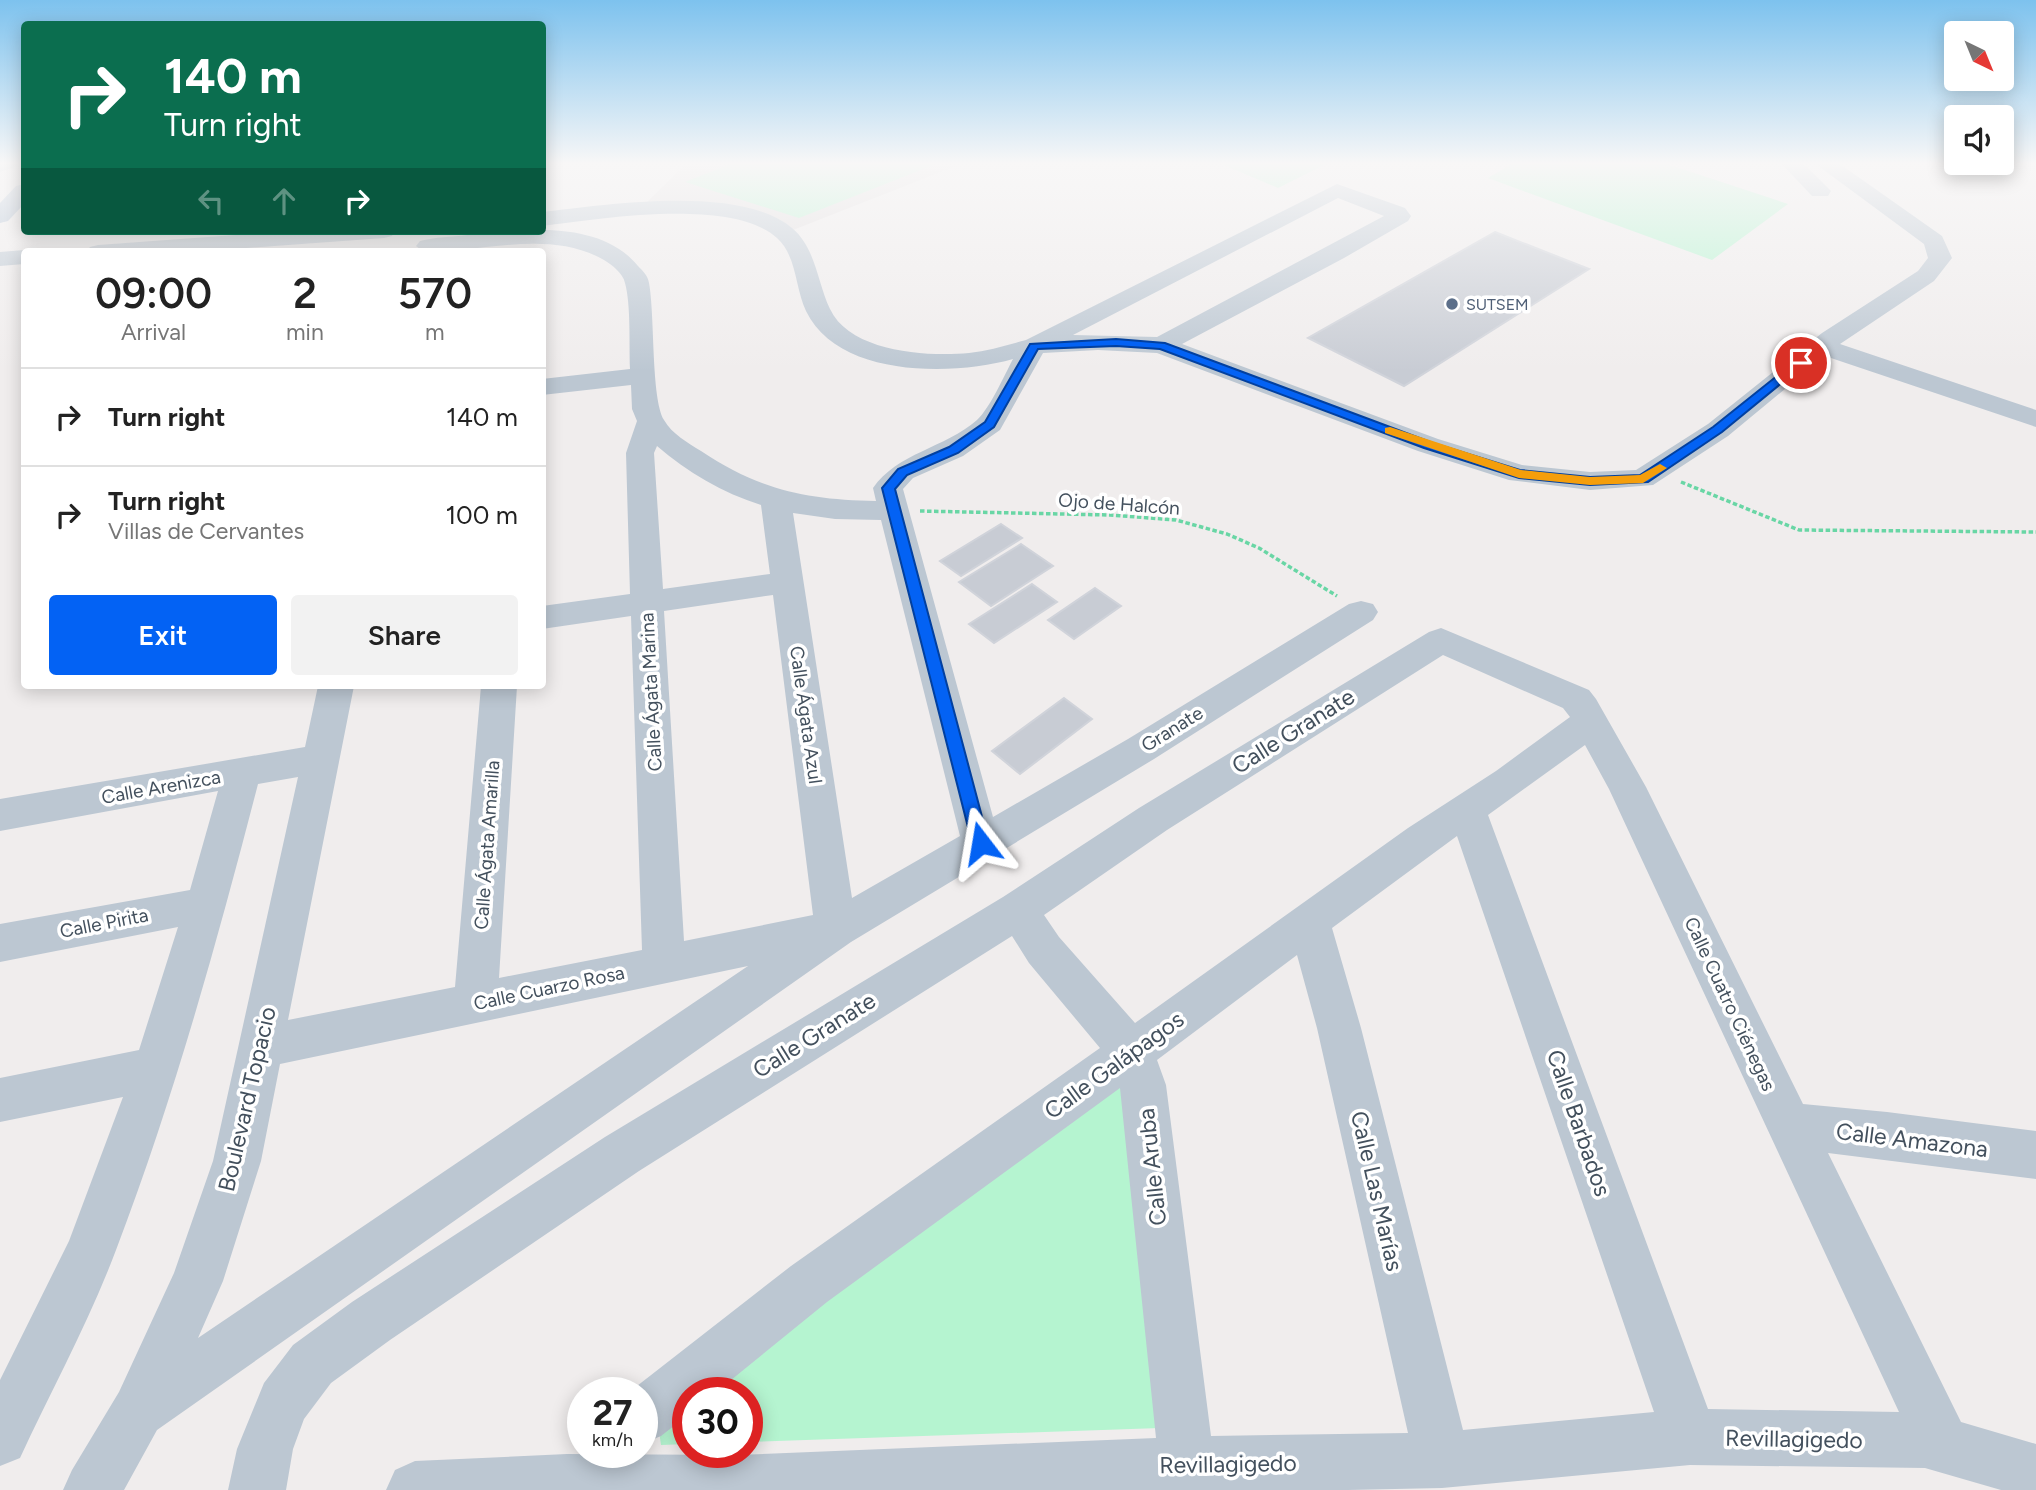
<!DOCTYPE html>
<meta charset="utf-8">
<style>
body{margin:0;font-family:Figtree,sans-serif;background:#f2f2f2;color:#222;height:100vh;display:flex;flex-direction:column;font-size:26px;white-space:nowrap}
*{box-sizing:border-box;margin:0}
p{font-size:23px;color:#767676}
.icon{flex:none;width:38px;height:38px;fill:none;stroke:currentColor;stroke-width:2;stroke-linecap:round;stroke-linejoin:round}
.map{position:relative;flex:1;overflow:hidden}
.details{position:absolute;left:21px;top:248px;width:525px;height:441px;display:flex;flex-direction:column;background:#fff;border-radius:7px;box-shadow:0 4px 18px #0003}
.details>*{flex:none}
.top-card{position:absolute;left:21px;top:21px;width:525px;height:214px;border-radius:7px;box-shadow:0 4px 18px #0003;background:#0b6e4f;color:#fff;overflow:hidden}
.needle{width:46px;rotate:137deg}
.controls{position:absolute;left:1944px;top:21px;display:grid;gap:14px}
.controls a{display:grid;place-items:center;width:70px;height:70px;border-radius:7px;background:#fff;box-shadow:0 4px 18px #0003;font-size:35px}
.speed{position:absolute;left:567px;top:1377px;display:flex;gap:14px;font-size:35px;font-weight:700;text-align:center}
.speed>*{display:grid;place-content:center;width:91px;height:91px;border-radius:50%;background:#fff;box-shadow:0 4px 18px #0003;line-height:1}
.speed small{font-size:18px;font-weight:400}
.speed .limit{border:10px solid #d22;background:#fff;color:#111}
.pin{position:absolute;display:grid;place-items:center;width:60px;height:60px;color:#fff;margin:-30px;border:4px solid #fff;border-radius:50%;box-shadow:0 2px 7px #0007}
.me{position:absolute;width:77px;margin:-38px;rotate:346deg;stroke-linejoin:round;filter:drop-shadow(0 0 5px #0008)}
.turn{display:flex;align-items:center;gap:24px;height:147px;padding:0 28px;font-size:32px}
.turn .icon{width:91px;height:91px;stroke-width:2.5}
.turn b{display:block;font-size:49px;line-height:60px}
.lanes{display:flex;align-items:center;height:66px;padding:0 28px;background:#0003;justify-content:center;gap:35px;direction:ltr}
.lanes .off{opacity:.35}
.eta{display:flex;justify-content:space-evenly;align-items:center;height:119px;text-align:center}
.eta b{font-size:42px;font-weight:600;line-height:49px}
.cta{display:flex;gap:14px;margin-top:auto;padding:14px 28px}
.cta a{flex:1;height:80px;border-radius:7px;background:#0362f4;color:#fff;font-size:28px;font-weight:600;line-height:80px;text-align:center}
.cta a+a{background:#f2f2f2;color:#222}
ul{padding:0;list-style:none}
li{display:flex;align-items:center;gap:21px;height:98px;padding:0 28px;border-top:2px solid #e0e0e0}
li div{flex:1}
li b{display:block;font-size:26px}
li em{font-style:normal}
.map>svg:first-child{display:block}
.education{fill:#e2dedf}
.green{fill:#b5f4d0}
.building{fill:#c8ccd4;stroke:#d0d3da;stroke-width:2}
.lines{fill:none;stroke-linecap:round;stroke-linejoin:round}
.path{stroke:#69d6a5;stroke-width:3.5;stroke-dasharray:4.5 2.5;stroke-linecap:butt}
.minor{fill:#bcc7d2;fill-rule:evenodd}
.major{fill:#a9bbd0;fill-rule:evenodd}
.route{fill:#0362f4;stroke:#02409f;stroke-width:2}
.slow{fill:#f59e0b}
.service-dot{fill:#5c6f8a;stroke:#fff;stroke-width:2.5}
.labels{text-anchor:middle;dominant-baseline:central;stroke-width:7;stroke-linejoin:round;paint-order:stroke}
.far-service-label{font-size:16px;fill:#4e5e75;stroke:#fff;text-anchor:start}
.street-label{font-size:19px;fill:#43505d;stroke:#fff}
.near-street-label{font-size:23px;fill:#43505d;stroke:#fff}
</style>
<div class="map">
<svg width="2036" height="1490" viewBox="0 0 2036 1490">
<rect width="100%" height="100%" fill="#f0eded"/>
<path class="education" d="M688,162h278l-173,68 -14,-11 -40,-13 -59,-5 -34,2z"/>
<path class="green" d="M735,162h206l-142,56 -114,-36z
M1217,162h113l-52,26z
M1515,162h146l127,42 -76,56 -224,-82z
M1115,1083l12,5 33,340 -413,14v-49h-48z
M688,1401v43l-27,1 -3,-22z"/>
<path class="building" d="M1495,232l94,37 -185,117 -96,-48z
M1001,524l21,14 -61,38 -21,-15z
M1021,544l32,22 -62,40 -32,-24z
M1032,584l25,18 -63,41 -25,-19z
M1095,588l26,18 -47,33 -26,-19z
M1064,698l28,21 -72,55 -28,-23z"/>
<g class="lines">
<path class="path" d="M1681,482l118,48 237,2
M920,511l190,4 66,5 51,14 32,14 78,48"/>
<path class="minor" d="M0,162h20l-3,4 -17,6z
M1780,162h22l29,29 -3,5h-16z
M1813,162h24l105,74 10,22 -18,23 -94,63 196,66v17l-211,-71 -97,80 -75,49 -63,5 -81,-10 -91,-29 -261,-98 -59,-3 -55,3 -43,77 -37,26 -50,22 -10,11 90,328 135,-78 221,-135 12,-3 12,3 5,8 -5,8 -219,139 -303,183 -694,488 -33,60h-61l9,-20 47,-78 55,-119 39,-112 85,-384 -40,7c-41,158 -84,314 -142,466 -27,72 -64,139 -96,208l-20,8v-86l69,-139 54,-144 -123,25v-44l139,-28 39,-123 -178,35v-38l190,-34 28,-99 -218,40v-32l305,-52 13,-61h36l-66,334 167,-33 26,-301h36l-18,292 143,-28 -11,-334 -89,13v-23l88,-12 -4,-141 11,-32 -5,-12 -1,-24 -89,10v-16l88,-10c-1,-25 1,-64 -5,-86 -2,-10 -13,-18 -21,-23 -54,-31 -122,-8 -180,-8l-8,-6 4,-5c15,-4 32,-4 47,-6 53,-6 133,-16 171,31 5,5 10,10 11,17 6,32 2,115 15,137 8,14 24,23 37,31 58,39 106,49 175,50l-3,-13c24,-35 72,-40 104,-68 13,-12 27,-44 36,-61 -60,17 -175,19 -207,-48 -11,-23 -9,-55 -29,-73 -45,-41 -178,-19 -235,-12v-14c65,-7 197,-28 250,16 24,20 25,54 38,81 20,43 97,48 139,44 19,-2 38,-8 57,-13l311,-156 68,24 6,8 -3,5 -64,37 -162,86 256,95 84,26 68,7 46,-2 72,-46 114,-91 96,-62 10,-13 -4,-14zM1338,198l46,18 -227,121 -84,-2zM657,446c30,26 66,47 104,59l9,69 -107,15 -9,-136zM793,513l42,6 46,1 79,316 -108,62zM773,595l40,320 -129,26 -20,-330zM748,966l-550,372 25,-57 38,-120 19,-97z
M290,231h105l-3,5 -8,2 -192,14h-106l4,-5 8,-2z
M24,250l8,2h-8v12l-24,2v-14z
M1441,628l148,62 7,9 50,88 157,317 84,8 149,19v48l-208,-26 133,269 75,22v46h-35l-76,-22 -235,-3 -248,23 -94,2h-962l9,-20 20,-9 152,-7 170,1 419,-17 -36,-350 -293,214 -112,91h-27v22l-27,21 -19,8v-51h-14l163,-127 309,-218 -71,-85 -17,-27 -373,235 -249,169 -59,43 -27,36 -11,30 -7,41h-58l9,-41 27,-66 29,-38 59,-43 253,-165 398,-240 136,-89 290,-176zM1443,655l120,53 7,9 -74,54 -88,57 -273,195 -76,-86 -15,-22 123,-85zM1585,745l24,44 290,623 -191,-3 -220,-594zM1457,836l197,576 -191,18 -102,-402 -29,-100zM1297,955l20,73 91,405 -197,3 -45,-351 -9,-25z"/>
<path class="major" d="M24,184v20l-16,17 -8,2v-20l16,-17z"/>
</g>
<linearGradient id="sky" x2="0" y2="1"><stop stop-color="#7dc2ee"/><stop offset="0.44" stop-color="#f8f7f7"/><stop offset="1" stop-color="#f8f7f7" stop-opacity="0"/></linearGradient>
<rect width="2036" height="371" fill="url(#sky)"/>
<path class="route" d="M1116,339l49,4 268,100 87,27 70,7 50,-2 73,-48 84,-67 9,3 -84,69 -74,50 -58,3 -71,-7 -95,-30 -264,-99 -44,-3 -78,3 -44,78 -36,26 -51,22 -12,14 94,354 -2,5h-12l-3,-5 -90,-355 16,-19 51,-22 36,-25 45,-78z"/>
<path class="slow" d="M1390,427l131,43 69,7 50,-2 20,-11 7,4 -24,15 -53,2 -71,-7 -134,-45v-5z"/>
<circle class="service-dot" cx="1452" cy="304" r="7"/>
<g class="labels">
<g class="far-service-label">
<text x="1466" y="304">SUTSEM</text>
</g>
<g class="street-label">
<text transform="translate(1119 504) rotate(4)">Ojo de Halcón</text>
<text transform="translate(651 692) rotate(-93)">Calle Ágata Marina</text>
<text transform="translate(806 715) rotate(82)">Calle Ágata Azul</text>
<text transform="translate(1172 729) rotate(-32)">Granate</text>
<text transform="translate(161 787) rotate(-10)">Calle Arenizca</text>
<text transform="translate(487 845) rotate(-86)">Calle Ágata Amarilla</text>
<text transform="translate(104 923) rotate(-11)">Calle Pirita</text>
<text transform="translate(549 988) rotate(-12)">Calle Cuarzo Rosa</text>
<text transform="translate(1730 1004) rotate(65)">Calle Cuatro Ciénegas</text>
</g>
<g class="near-street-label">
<text transform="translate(1293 731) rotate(-32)">Calle Granate</text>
<text transform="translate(814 1035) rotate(-32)">Calle Granate</text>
<text transform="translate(1114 1065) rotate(-36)">Calle Galápagos</text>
<text transform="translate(247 1099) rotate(-77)">Boulevard Topacio</text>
<text transform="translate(1579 1123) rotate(71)">Calle Barbados</text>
<text transform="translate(1912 1140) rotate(7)">Calle Amazona</text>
<text transform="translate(1152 1167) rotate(-96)">Calle Aruba</text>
<text transform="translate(1377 1191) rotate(77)">Calle Las Marías</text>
<text transform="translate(1794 1439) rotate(1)">Revillagigedo</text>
<text transform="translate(1228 1464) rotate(-1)">Revillagigedo</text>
</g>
</g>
</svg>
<div class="controls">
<a><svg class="needle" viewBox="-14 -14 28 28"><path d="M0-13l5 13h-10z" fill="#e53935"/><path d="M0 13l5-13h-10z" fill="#767676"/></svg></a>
<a><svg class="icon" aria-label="sound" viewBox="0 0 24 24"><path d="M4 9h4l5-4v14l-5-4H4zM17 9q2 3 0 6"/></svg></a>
</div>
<div class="speed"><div>27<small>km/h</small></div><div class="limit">30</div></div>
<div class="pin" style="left:1801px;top:363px;background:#d93025"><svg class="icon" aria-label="arrive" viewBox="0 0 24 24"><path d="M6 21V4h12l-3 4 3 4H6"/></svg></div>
<svg class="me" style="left:981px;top:843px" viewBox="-20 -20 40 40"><path d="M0-17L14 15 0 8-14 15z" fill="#0362f4" stroke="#fff" stroke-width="4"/></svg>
<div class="top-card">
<div class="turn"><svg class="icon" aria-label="right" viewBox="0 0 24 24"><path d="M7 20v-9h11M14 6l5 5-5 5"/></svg><div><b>140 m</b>Turn right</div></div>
<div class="lanes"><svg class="icon off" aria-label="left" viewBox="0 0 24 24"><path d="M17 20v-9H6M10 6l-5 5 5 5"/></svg><svg class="icon off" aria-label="ahead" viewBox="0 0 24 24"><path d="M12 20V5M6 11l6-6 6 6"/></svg><svg class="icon" aria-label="right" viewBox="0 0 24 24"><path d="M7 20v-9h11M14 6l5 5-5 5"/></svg></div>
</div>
<section class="details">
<div class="eta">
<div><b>09:00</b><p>Arrival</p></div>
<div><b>2</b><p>min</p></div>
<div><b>570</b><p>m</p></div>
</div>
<ul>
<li><svg class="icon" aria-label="right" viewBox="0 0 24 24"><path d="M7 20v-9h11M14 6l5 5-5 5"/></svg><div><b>Turn right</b></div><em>140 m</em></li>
<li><svg class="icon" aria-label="right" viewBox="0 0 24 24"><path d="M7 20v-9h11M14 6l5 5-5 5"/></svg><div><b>Turn right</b><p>Villas de Cervantes</p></div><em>100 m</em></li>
</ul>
<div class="cta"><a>Exit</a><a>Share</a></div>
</section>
</div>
